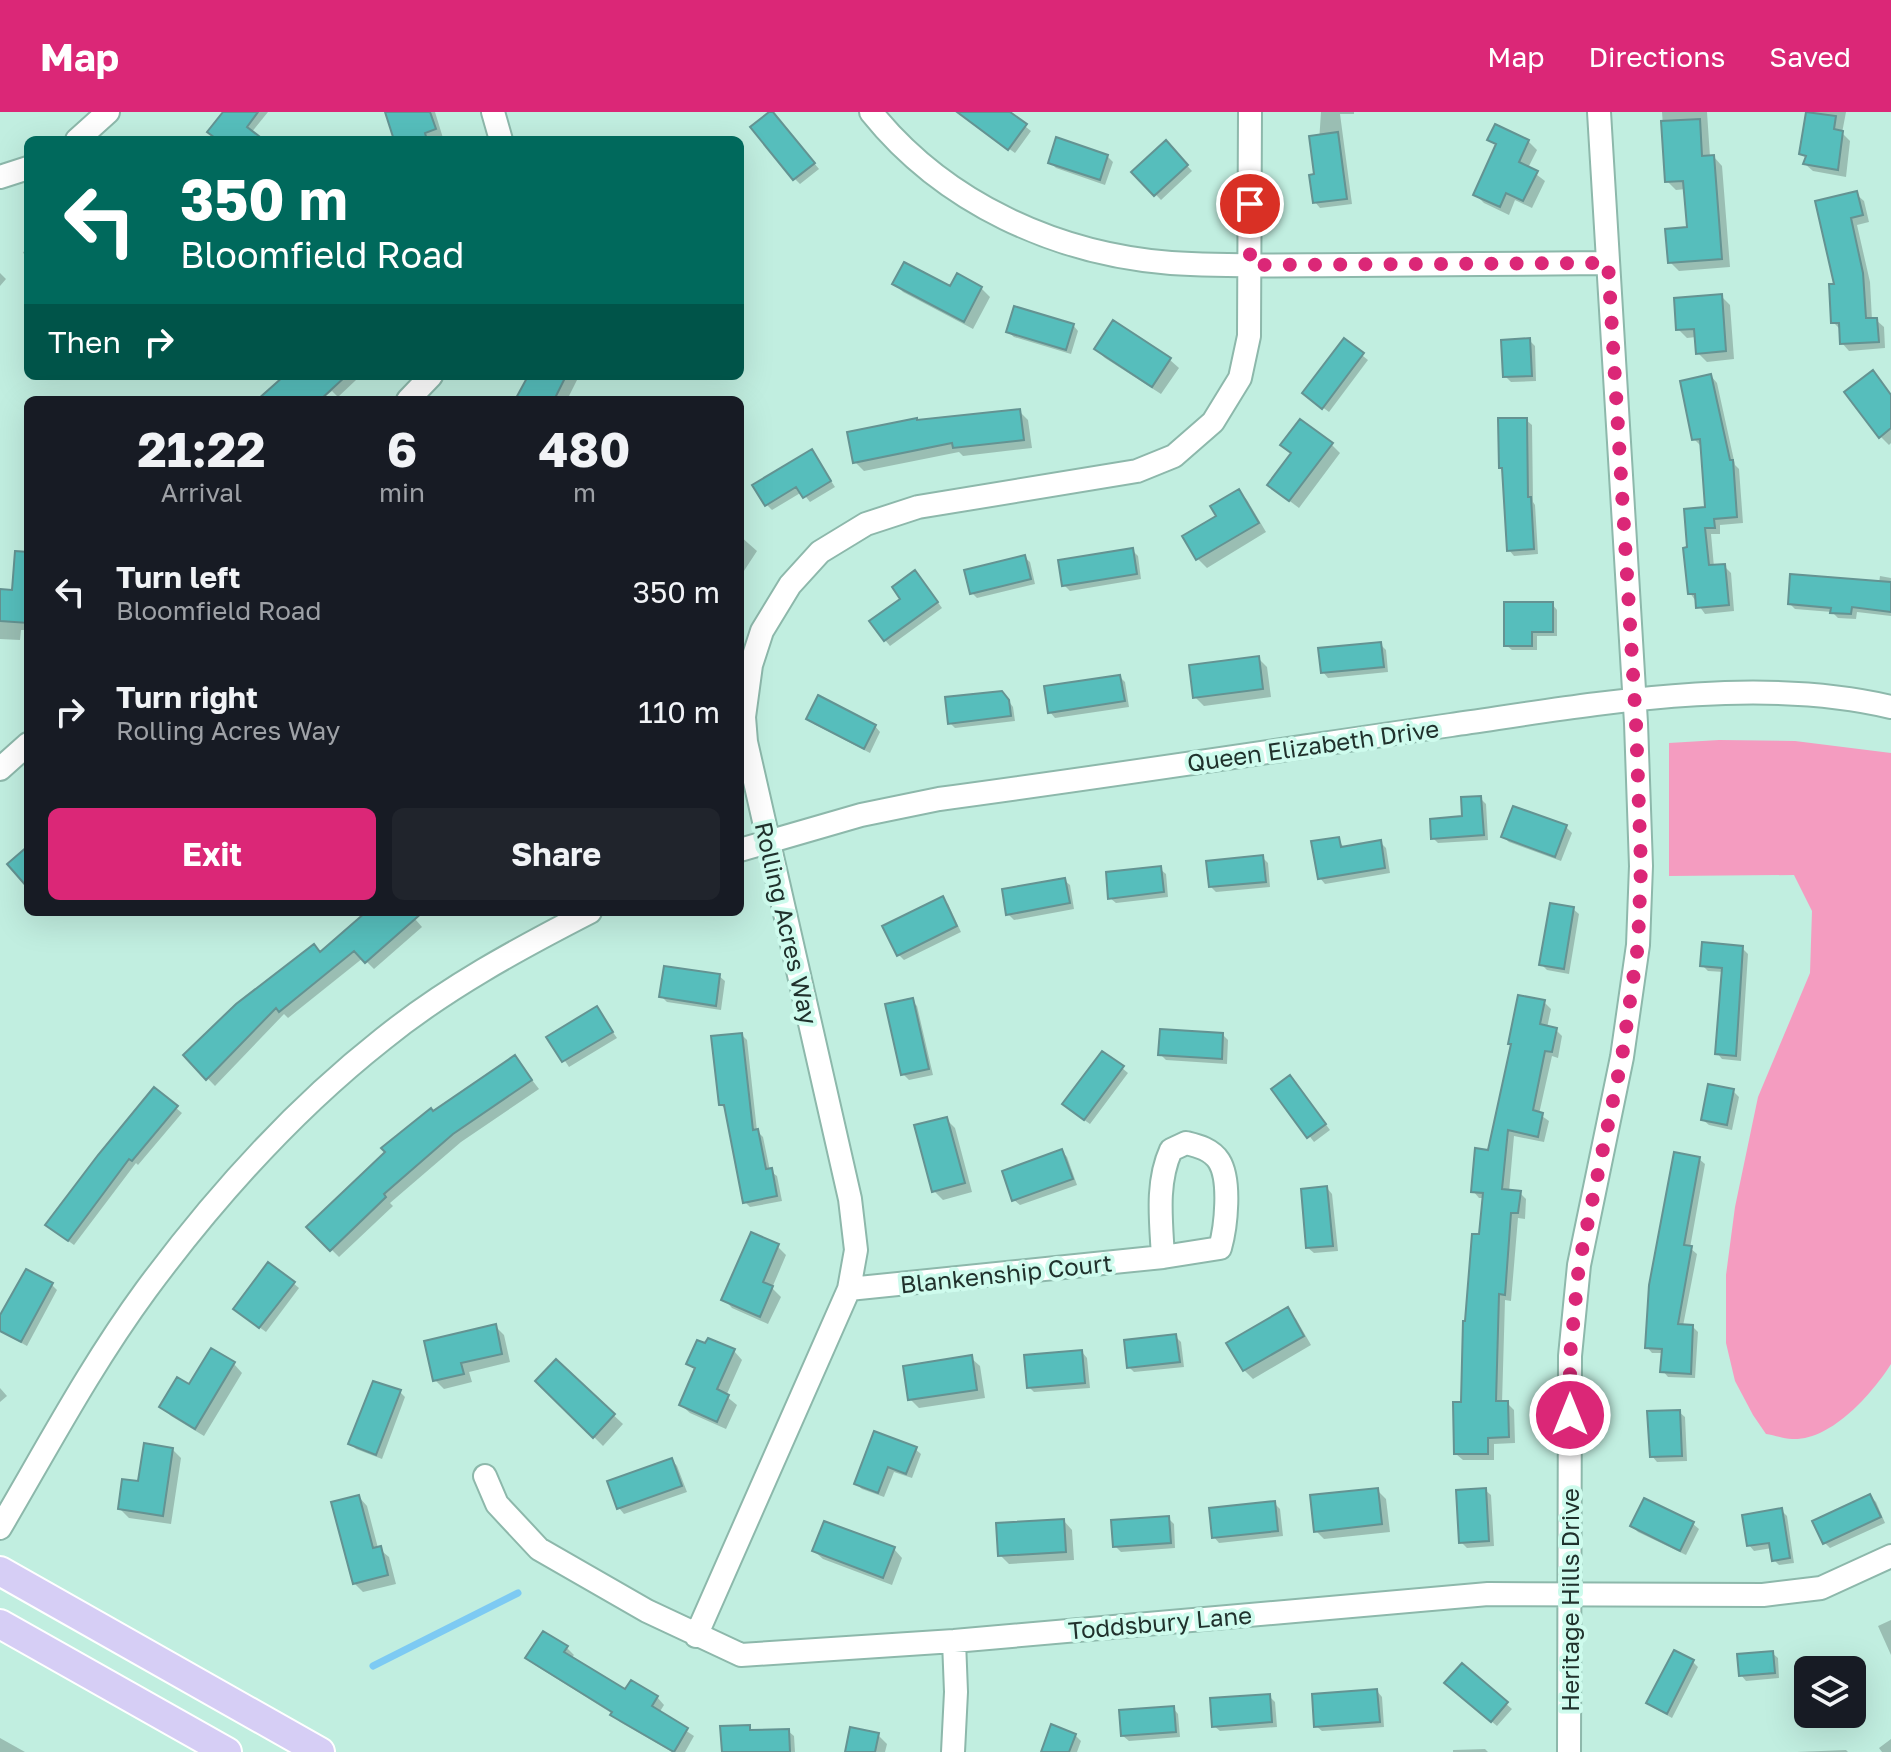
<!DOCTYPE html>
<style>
body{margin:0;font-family:"Golos Text",sans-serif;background:#20242c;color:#f1f3f6;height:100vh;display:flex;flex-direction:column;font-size:30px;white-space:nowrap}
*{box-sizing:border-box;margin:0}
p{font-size:26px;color:#9ea1a6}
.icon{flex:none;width:44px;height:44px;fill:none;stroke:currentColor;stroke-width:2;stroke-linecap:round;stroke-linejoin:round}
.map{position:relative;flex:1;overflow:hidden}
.side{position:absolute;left:24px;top:284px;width:720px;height:520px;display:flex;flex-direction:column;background:#171b24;border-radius:12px;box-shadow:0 8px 32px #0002}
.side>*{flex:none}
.guide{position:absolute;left:24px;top:24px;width:720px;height:244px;border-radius:12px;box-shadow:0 8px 32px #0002;background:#00695c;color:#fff;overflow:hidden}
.fabs{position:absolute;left:1794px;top:1544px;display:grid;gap:16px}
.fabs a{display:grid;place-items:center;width:72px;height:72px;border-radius:12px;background:#171b24;box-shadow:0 8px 32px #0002;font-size:40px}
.pin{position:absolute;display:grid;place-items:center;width:68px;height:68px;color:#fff;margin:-34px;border:4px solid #fff;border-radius:50%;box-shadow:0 2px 8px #0007}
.me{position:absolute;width:88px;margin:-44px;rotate:0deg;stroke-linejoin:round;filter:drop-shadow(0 0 6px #0008)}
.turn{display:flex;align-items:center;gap:28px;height:168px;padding:0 24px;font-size:36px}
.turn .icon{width:104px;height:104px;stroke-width:2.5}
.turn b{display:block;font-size:56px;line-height:68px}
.then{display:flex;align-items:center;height:76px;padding:0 24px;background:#0003;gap:16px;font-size:30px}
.eta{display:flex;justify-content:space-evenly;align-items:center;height:136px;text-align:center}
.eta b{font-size:48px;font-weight:700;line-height:56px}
.primary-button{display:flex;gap:16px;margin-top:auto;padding:16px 24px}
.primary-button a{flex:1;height:92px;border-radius:12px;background:#db2777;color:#fff;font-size:32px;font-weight:700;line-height:92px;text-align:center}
.primary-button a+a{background:#20242c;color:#f1f3f6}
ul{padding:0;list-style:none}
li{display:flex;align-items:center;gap:24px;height:120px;padding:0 24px}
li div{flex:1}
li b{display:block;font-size:30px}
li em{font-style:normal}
header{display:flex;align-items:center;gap:48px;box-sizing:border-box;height:112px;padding:0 40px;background:#db2777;color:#fff}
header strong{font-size:38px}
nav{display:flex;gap:44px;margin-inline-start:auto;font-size:28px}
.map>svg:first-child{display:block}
.green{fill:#f49cc0}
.shadow{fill:#0003}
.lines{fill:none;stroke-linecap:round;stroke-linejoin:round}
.stream{stroke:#7dcaf3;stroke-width:7}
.building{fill:#56bebc;stroke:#649392;stroke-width:2}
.minor-casing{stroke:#8db8ab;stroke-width:26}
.major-casing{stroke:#fff;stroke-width:32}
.minor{stroke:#fff;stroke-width:22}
.major{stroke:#d6cef5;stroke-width:28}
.route{stroke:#db2777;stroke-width:14;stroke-dasharray:0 25.2}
.labels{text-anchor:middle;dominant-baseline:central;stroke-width:8;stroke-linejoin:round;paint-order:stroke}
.street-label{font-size:24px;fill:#20312c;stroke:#cefbed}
</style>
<header>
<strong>Map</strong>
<nav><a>Map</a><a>Directions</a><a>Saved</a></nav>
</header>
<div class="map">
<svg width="1891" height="1640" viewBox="0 0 1891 1640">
<rect width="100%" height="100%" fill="#c1eee0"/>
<path class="green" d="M1719,628l76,1 96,12v611c-19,30 -60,77 -99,75 -8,0 -18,-4 -26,-5l-13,-19 -18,-34 -9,-38v-68l9,-68 23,-110 52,-124 2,-62 -18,-36 -125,1v-133z"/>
<path class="shadow" d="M226,0h42l-17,21 8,7h-40z
M387,0h48l8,26 -47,2z
M974,0h38l-1,3 20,16 -16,22 -41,-29z
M1321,0h33v2h-14l12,90 -32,4 -5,-6z
M1662,0h45l3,45h4l8,9 8,101 -51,4 -9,-9 19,-33 -3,-40 -10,1 -9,-9z
M1808,0h38l-4,21 8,8 -4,36 -33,-6 -8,-7 2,-5 -6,-6z
M777,6l42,51 -19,15 -5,-5z
M1490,27l38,2 9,9 -9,18 17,13 -13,27 -17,-8 -6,15 -25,-12 -9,-9 22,-47z
M1166,31l26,28 -31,29 -27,-28z
M1107,44l6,6 -8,23 -49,-17 -6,-6z
M1856,82l8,7 5,21 -12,3 13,57 2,38h4l8,7 1,21 -36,3 -7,-8 -2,-14 -7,-7 3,-36 -18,-84z
M28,138v13l-5,-11z
M0,161l6,6 -6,7z
M895,172l55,5 31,-1 9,9 -17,32 -70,-37z
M1721,184l9,9 4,54 -27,3 -9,-9 -2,-16 -9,1 -9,-9z
M1073,213l5,6 -7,23 -57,-17 -6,-5z
M1529,228l6,6 1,35 -25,1 -6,-6z
M1344,229l24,19 -39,52 -19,-14z
M1096,237l74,11 9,8 -18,26 -56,-36z
M1873,261l18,22v48l-2,2 -9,-9z
M301,264h51l4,4 -18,17 -6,-6 -11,9h-60z
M530,264h49l-12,24h-45z
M1711,264l6,7 18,82 4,4 4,54 -23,2v9h-9l3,33 10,-1 7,7 3,38 -29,3 -15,-21 18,-84 -7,-63 -7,-7z
M1019,299l9,9 4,28 -69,8 -4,-4 -95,19 -9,-9z
M1526,308l6,5 1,77 2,3 3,49 -24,2 -5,-6z
M1331,332l9,9 -41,55 -20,-15 14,-38 -10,-10z
M812,340l23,35 -25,15 -8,-10 -30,18 -5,-5z
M1238,379l9,9 19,32 -59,36 -9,-9 -13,-22 34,-20z
M740,424l17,15 -17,26z
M1132,438l6,6 3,23 -71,12 -6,-6z
M1024,445l6,5 5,22 -58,14 -5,-5z
M1880,464l11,2v38l-34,-4 -1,7 -18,-1 -6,-6 -37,-3 -5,-5 89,-21z
M920,466l22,30 -52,38 -5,-6 17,-41z
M28,470v48h-7l-1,10 -20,-1v-48l13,1z
M1552,492l5,6v26h-20v14h-25l-6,-5z
M1380,532l6,6 2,22 -60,6 -5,-6z
M1258,546l9,9 4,30 -67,9 -9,-9z
M1120,565l5,5 4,25 -74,11 -5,-6z
M1007,587l6,8 2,14 -60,7 -5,-5z
M808,606l67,8 5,6 -10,21 -56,-29z
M1480,686l6,6 2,36 -50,3 -5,-5 32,-20z
M1514,696l52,19 6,6 -11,28 -52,-19 -6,-5z
M1338,727l6,9 36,-6 6,6 4,25 -65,11 -5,-6z
M1262,745l6,6 2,24 -54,5 -5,-5z
M1160,757l6,5 2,23 -52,6 -6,-5z
M1064,768l6,5 4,24 -60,11 -6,-6z
M942,787l6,5 13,28 -57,28 -6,-6z
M1573,797l6,5 -10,60 -22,-4 -6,-6z
M369,800h40l13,15 -48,42 -11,-11 -75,60 -4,-4 -69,72 -30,-31 136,-101z
M1742,836l6,6 -7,107 -19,-2 -5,-6 7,-81 -16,-1 -6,-6z
M719,864l6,5 -4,29 -54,-8 -6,-6z
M912,889l5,5 16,69 -24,5 -6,-6z
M1544,890l7,7 -4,19 9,2 6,6 -4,22 -6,-2 -13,58 10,7 -5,21 -30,-6 -5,56 11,1 6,6 -1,20 -7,-1 -7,83 -6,-1 -3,103h5l7,7 1,33 -21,1v16h-31l-7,-6 7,-51 4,-80 18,-125h-6l-6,-7 17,-39z
M597,897l20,29 -48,29 -20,-30z
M742,923l5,5 10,91 6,6 7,34 7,5 5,25 -32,6 -5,-5 -18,-92 -7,-6z
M1223,923l5,5 -1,24 -61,-4 -6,-6z
M515,946l24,31 -78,53 -71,61 3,3 -54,51 -30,-30 124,-114z
M1122,956l6,5 -38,51 -20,-14z
M1295,971l35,47 -16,12 -40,-52z
M1733,979l6,6 -7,33 -23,-5 -6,-5z
M176,996l6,5 -44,52 -2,-2 -62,82 -21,-15z
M946,1007l9,9 17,64 -29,8 -9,-9z
M1062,1039l5,6 10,28 -57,20 -6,-5z
M1699,1047l6,5 -15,84 7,6 -14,72 10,1 5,5 -3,46 -27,-1 -5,-6 1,-18h-12l-5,-6z
M1327,1076l5,6 6,57 -24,2 -6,-5z
M777,1134l9,9 -14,33 9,9 -13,27 -36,-16 -8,-9z
M293,1171l6,5 -33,44 -25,-18z
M52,1173l5,5 -30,56 -27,-15v-12z
M1287,1198l9,9 15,26 -58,34 -9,-9z
M495,1214l9,9 6,27 -41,10 3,10 -28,7 -9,-9z
M1176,1225l5,5 3,25 -50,5 -5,-5z
M734,1239l8,9 -16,36 11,9 -11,24 -36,-16 -9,-8 15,-34 -7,-7z
M1082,1240l5,6 3,30 -56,4 -5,-5z
M971,1246l9,8 5,32 -66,10 -9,-9z
M556,1249l67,63 -20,22 -65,-65z
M234,1252l8,9 -38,63 -33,-20 -9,-9 28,-20z
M0,1276l7,8 -7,6z
M400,1280l5,5 -23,62 -26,-10 -5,-5z
M1679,1300l6,5 2,44 -30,1 -5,-6z
M172,1337l9,9 -10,66 -42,-6 -9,-9z
M915,1337l6,5 -9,24 -18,-6 -10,25 -22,-8 -6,-5z
M672,1348l5,6 10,26 -63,22 -5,-6z
M1377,1378l9,9 4,33 -66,7 -8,-8z
M1485,1378l6,5 3,51 -27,2 -6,-6z
M1870,1384l6,6 9,21 -55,25 -5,-5z
M359,1385l8,9 11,42 11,9 7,27 -33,8 -9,-9z
M1274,1391l6,6 3,27 -64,7 -5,-6z
M1781,1398l6,6 7,47 -15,2 -5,-5 -2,-12 -18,3 -5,-6z
M1168,1406l6,6 1,24 -54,4 -6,-6z
M1064,1409l8,9 2,30 -65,4 -9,-9z
M1693,1412l6,5 -13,26 -48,-23 -6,-6z
M894,1437l8,9 -10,27 -69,-26 -9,-8z
M1891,1508v35l-13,-29z
M544,1522l23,14 7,7 -3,3 55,34 31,5 7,8 -5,8 35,23 -9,16h-13l-52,-30 -7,-8 -78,-49 -7,-7z
M1772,1541l6,5 1,20 -33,3 -5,-6z
M1693,1550l5,5 -26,51 -18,-10 -5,-5z
M1462,1554l50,43 -15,17 -45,-38z
M1377,1579l5,6 2,30 -62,4 -6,-5z
M1269,1584l6,6 2,25 -57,4 -6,-5z
M1173,1596l5,6 2,23 -51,4 -6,-5z
M749,1615l5,5 34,-1 6,5 1,16h-71z
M878,1623l9,9 -2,8h-38z
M1075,1623l6,6 -4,11h-34z
M0,1626l25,14h-25z
M1891,1627v13h-9l-3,-4z
M1485,1637l3,3h-35v-2z
M1846,1638l2,2h-51z"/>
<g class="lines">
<path class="stream" d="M373,1554l145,-73"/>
</g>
<path class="building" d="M223,0h35l-11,15 17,13h-46l-11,-8z
M385,0h45l6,17 -11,4 2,7h-33z
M769,0h4l42,51 -22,17 -43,-53z
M957,0h53l17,12 -19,26z
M1806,0l30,4 -2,13 9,2 -5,39 -35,-6 3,-8 -7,-2z
M1700,7l2,37 12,-1 8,104 -54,4 -3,-34 22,-2 -4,-46 -18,1 -4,-61z
M1495,12l34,16 -10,22 19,9 -15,30 -17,-8 -6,14 -27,-12 23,-51 -9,-4z
M1338,20l9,67 -34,4 -4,-28 5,-1 -5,-38z
M1056,25l52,18 -8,25 -52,-17z
M1166,28l22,25 -34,31 -23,-24z
M1857,79l6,24 -12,3 12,55 3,45h11l2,24 -39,2 -1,-21h-8l-2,-39h5l-19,-83z
M904,150l46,24 7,-13 25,14 -18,35 -72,-38z
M1722,182l4,57 -30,3 -2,-25 -18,1 -2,-32z
M1014,194l60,18 -8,26 -60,-18z
M1113,208l58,38 -19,29 -58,-38z
M1344,226l20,15 -42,56 -20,-16z
M1530,226l2,38 -29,1 -2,-37z
M1873,258l18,25v33l-12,10 -35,-46z
M1711,262l19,86h3l4,57 -23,2 1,9h-10l4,37 16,-1 4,41 -33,3 -1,-14h-7l-5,-46 4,-1 -3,-38 21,-2 -5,-68 -8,1 -12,-59z
M284,264h62l-26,24h-63z
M528,264h38l-12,24h-39z
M1020,297l4,31 -71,8 -1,-5 -99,20 -6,-31 70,-14v2z
M1498,306h29l1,79h3l3,52 -27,2 -5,-83h-3z
M1300,307l33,24 -44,58 -22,-16 24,-32 -11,-8z
M812,337l19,32 -28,17 -7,-11 -31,19 -13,-21z
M1239,377l20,34 -63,37 -14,-24 34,-20 -6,-10z
M1133,436l4,26 -75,12 -4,-26z
M15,439l13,1v71l-28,-2v-32l12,1z
M1025,443l6,24 -61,15 -6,-24z
M915,458l23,32 -54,39 -15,-20 31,-22 -8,-12z
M1790,462l101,8v30l-39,-5 -1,7 -21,-1 1,-5 -43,-4z
M1504,490h49v30h-21v14h-28z
M1381,530l3,25 -63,6 -3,-25z
M1259,544l4,33 -70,9 -4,-33z
M1120,563l5,26 -77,12 -4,-27z
M1002,579l7,9 2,16 -63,8 -3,-27z
M818,583l58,30 -12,24 -58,-30z
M1481,684l3,39 -53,4 -1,-20 32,-3 -1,-19z
M1513,694l54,19 -12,32 -54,-20z
M1339,725l2,10 40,-7 4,28 -67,11 -7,-38z
M28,734v42l-21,-24z
M1263,743l3,27 -57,5 -3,-26z
M1161,754l3,26 -56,7 -2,-27z
M1065,766l5,25 -64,12 -4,-26z
M943,784l14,30 -60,30 -15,-30z
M1550,791l24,4 -10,62 -25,-4z
M366,800h57l-58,51 -11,-12 -75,61 -3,-4 -70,72 -23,-25 53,-51 78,-60 6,8z
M1702,830l41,4 -7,110 -21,-2 7,-86 -22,-2z
M664,854l56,8 -4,32 -57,-9z
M1518,883l27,5 -5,24 17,4 -5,24 -7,-1 -12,59 10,3 -5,24 -30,-7 -6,59 19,2 -3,22h-7l-6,82 -6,-1 -3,107h12l1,36 -21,1v16h-34l-1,-52h8l2,-81h2l7,-87h7l4,-41 -12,-1 4,-44 13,2 23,-106h-3z
M913,886l16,71 -28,6 -16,-71z
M597,894l16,26 -51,30 -16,-25z
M1160,917l63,4 -1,26 -64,-4z
M742,921l11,97 5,-1 8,40 6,-1 5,28 -34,7 -19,-98h-5l-8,-69z
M1102,939l22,15 -40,54 -22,-16z
M515,943l17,25 -79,54 -69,60 2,3 -56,54 -24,-24 79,-75 -4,-4 50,-40 2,3z
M1290,963l36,49 -19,14 -36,-49z
M1708,972l26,5 -7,36 -26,-5z
M154,975l24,19 -46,55 -3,-2 -61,82 -23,-16 53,-70z
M947,1005l18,66 -33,9 -18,-67z
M1062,1037l11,30 -61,22 -10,-30z
M1674,1040l26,5 -16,88 8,1 -14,78 15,1 -2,49 -31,-2 2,-23 -17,-1 4,-63z
M1327,1074l6,60 -27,2 -5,-59z
M751,1120l28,12 -16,38 10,4 -13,31 -39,-17z
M268,1150l27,20 -36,46 -26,-19z
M26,1157l27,14 -32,59 -21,-11v-16z
M1288,1195l16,29 -61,35 -17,-28z
M496,1212l6,30 -41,9 3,11 -31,7 -9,-40z
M1176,1222l4,28 -53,6 -3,-28z
M708,1226l27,11 -18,40 12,6 -12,27 -38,-17 16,-37 -9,-4 11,-24 8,3z
M211,1236l24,14 -40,67 -36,-22 18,-30 12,7z
M1082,1238l3,33 -58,5 -3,-33z
M972,1243l5,35 -69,10 -5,-34z
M556,1247l59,55 -22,24 -58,-57z
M373,1269l28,9 -25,65 -28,-11z
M1680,1298l2,46 -32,1 -3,-46z
M874,1319l43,16 -11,27 -18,-7 -10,26 -24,-9z
M144,1331l29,5 -10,68 -45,-7 4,-30 16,2z
M672,1346l10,28 -65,23 -10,-28z
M1378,1376l4,36 -68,8 -4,-37z
M1486,1376l3,53 -30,2 -3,-53z
M1870,1382l11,23 -58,27 -11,-23z
M359,1383l14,53 8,-2 7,29 -35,9 -22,-82z
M1644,1386l50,24 -14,29 -50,-25z
M1275,1389l3,30 -66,7 -3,-30z
M1782,1396l8,50 -18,3 -3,-18 -22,3 -5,-31z
M1169,1404l2,27 -58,4 -2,-27z
M1064,1407l2,33 -68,4 -2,-33z
M824,1409l71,26 -12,31 -71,-27z
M543,1519l25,15 -4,6 61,37 6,-9 27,16 -6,10 36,22 -14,24 -64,-37 2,-3 -87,-54z
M1674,1538l20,10 -27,54 -21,-11z
M1773,1539l2,22 -36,3 -2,-22z
M1462,1551l46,39 -17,20 -47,-39z
M1377,1577l3,33 -66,5 -2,-33z
M1270,1582l2,28 -60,5 -2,-29z
M1174,1594l2,26 -55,4 -2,-26z
M1051,1612l25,10 -7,18h-28z
M750,1613v5l39,-1 1,23h-68l-2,-26z
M850,1615l29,6 -4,19h-30z"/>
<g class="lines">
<g class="minor-casing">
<path id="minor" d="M493,0l8,28
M871,0c73,91 185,142 300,151 61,4 122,2 182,2 85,-1 170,-1 255,-2
M77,28l31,-28
M0,65l28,-9
M408,288l23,-24
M0,657l28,-25
M740,738l121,-35 78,-16c171,-23 341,-49 512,-74 139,-20 302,-51 440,-18
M849,1177l314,-32 57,-9c6,-21 11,-68 -1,-87 -8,-12 -21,-15 -33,-18l-15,7c-15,33 -10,70 -8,107
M485,1364l12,28 42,45 108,62 94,44 213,-14 534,-47 275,1 58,-7 70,-32
M0,1416c47,-80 91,-163 146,-238 68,-92 147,-180 237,-251 63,-51 135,-90 207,-127
M696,1524l153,-347 7,-39 -6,-51 -104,-457 -2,-25 7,-52 11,-34 28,-46 30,-33 46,-28 52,-17 219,-36 37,-15 39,-34 27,-44 9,-42 1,-224
M953,1640l3,-60 -2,-51
M1569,1640l1,-396 9,-91 43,-208 16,-112 3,-79 -5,-143 -37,-611"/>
</g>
<g class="major-casing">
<path id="major" d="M0,1459l320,181
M0,1512l227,128"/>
</g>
<use href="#minor" class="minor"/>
<use href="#major" class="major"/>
</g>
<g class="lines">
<path class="route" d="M1250,92v61l358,-2 28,460 5,143 -3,79 -16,112 -43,208 -9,91v59"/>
</g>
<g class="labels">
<g class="street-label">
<text transform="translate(1313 633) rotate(-8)">Queen Elizabeth Drive</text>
<text transform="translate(787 811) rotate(77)">Rolling Acres Way</text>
<text transform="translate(1006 1161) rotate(-6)">Blankenship Court</text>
<text transform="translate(1569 1488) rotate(-90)">Heritage Hills Drive</text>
<text transform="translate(1160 1510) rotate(-5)">Toddsbury Lane</text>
</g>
</g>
</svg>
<div class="fabs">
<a><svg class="icon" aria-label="layers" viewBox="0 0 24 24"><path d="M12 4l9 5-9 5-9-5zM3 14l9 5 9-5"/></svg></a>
</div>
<div class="pin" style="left:1250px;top:92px;background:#d93025"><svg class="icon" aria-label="arrive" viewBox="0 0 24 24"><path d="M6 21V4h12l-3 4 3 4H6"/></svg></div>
<svg class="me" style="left:1570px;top:1303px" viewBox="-20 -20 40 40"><circle r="17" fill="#db2777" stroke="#fff" stroke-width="3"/><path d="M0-11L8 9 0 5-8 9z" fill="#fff"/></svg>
<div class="guide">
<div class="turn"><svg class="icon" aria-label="left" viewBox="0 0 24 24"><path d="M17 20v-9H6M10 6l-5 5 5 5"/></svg><div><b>350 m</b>Bloomfield Road</div></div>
<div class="then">Then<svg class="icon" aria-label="right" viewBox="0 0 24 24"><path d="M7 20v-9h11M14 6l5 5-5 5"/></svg></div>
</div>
<section class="side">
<div class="eta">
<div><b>21:22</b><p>Arrival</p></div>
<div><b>6</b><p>min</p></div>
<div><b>480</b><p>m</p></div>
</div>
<ul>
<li><svg class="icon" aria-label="left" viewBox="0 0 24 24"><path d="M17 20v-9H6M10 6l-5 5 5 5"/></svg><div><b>Turn left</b><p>Bloomfield Road</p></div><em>350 m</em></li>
<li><svg class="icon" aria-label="right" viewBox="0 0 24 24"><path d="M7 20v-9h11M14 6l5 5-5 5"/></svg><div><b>Turn right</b><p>Rolling Acres Way</p></div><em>110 m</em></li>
</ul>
<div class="primary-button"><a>Exit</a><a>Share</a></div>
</section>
</div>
